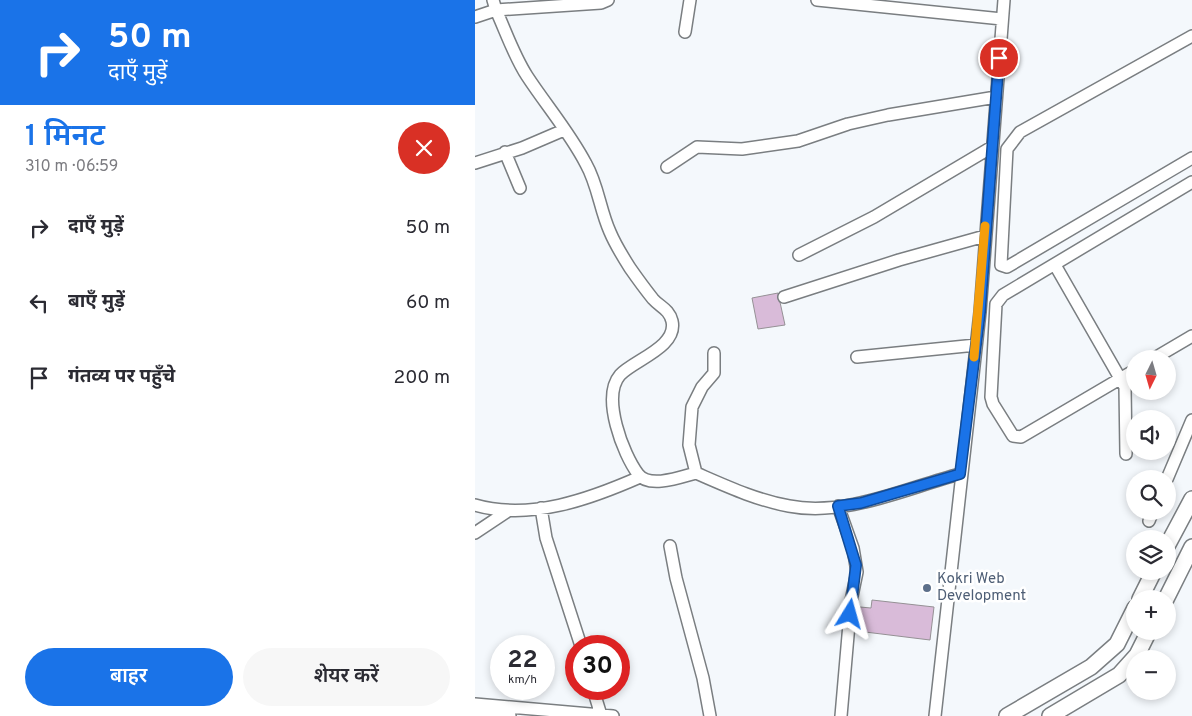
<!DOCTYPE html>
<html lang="hi">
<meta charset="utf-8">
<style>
body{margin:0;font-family:Overpass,"Noto Sans Devanagari",sans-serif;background:#f7f7f7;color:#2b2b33;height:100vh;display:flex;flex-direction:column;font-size:19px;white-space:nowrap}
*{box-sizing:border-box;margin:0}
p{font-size:16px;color:#7c7c81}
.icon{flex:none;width:28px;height:28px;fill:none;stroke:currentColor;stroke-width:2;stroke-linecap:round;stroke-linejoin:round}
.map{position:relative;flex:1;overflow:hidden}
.details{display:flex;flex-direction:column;background:#fff;width:475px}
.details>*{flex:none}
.hud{background:#1a73e8;color:#fff;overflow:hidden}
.needle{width:32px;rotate:185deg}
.tools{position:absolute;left:651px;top:350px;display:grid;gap:10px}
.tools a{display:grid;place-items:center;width:50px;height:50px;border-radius:50%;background:#fff;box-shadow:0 2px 8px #0003;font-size:25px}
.speed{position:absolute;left:15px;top:635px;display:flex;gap:10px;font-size:25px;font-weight:700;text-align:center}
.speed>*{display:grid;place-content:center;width:65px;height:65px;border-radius:50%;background:#fff;box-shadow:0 2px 8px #0003;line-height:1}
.speed small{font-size:12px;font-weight:400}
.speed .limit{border:8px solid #d22;background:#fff;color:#111}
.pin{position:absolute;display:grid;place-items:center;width:42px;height:42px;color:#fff;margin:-21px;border:2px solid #fff;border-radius:50%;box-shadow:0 1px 5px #0007}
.me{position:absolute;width:55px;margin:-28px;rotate:8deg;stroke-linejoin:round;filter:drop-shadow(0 0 4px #0008)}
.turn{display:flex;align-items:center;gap:18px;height:105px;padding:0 25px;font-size:22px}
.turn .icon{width:65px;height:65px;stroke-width:2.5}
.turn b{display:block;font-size:35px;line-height:42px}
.round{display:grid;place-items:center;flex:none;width:52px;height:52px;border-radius:26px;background:#f7f7f7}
.overview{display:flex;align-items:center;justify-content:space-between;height:85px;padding:0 25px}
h1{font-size:30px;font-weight:600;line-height:38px;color:#1a73e8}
.cta{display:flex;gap:10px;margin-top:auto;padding:10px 25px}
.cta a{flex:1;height:58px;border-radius:30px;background:#1a73e8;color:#fff;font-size:20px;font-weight:600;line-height:58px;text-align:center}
.cta a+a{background:#f7f7f7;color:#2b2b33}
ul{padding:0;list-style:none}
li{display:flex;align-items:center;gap:15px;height:75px;padding:0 25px}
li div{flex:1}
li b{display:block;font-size:19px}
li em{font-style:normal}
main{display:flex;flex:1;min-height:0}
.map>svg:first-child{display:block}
.building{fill:#d9bbd9;stroke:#959195}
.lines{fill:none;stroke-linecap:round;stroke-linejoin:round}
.minor-casing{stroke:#7a7e81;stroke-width:14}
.secondary-casing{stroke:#7a7e81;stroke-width:18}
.minor{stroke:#fff;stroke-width:11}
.secondary{stroke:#fff;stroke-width:15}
.route-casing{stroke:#114b97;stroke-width:12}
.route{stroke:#1a73e8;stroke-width:9}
.slow{stroke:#f59e0b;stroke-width:9}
.service-dot{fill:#5c6f8a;stroke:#fff;stroke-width:2}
.labels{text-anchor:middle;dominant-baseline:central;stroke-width:5;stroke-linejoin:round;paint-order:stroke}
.service-label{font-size:15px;fill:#4e5e75;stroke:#fff;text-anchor:start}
</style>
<main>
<section class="details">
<div class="hud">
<div class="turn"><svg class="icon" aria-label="right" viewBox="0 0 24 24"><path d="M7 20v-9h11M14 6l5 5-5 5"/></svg><div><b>50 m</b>दाएँ मुड़ें</div></div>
</div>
<div class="overview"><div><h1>1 मिनट</h1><p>310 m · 06:59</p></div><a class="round" style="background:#d93025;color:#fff"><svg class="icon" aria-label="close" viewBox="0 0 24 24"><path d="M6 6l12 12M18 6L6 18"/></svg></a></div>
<ul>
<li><svg class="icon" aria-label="right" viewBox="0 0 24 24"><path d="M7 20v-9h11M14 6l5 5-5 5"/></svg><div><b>दाएँ मुड़ें</b></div><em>50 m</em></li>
<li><svg class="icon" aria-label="left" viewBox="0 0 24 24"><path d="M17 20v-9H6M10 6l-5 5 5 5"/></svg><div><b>बाएँ मुड़ें</b></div><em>60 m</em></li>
<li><svg class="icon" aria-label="arrive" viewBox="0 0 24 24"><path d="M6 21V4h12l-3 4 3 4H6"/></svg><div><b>गंतव्य पर पहुँचे</b></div><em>200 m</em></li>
</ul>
<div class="cta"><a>बाहर</a><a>शेयर करें</a></div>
</section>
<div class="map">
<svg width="717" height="716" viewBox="0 0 717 716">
<rect width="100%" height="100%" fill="#f4f8fc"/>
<path class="building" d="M303,293l7,32 -27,4 -6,-31z
M397,600l62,7 -4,33 -73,-9 3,-24 11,1z"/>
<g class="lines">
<g class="minor-casing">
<path id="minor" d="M133,0l-7,3 -105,7c10,22 18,46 31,66 19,29 43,57 59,88 12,21 14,46 24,68 5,12 13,25 20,36 7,10 15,21 23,31 7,8 16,10 19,22 6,26 -38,39 -52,54 -19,22 3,79 18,99 11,15 43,3 58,-1l-7,-28 3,-38 10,-20 12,-14v-20
M342,0l185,19
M0,17l21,-7 -3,-10
M210,32l5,-32
M717,36l-172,96 -13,17 -6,116 6,2 185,-109
M30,152l15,36
M0,163l47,-15 42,-18
M192,167l30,-20 45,2 56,-8 50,-17 40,-9 108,-18
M324,255l75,-38 118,-70
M580,265l70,122 1,67
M309,297l115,-37 86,-24
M382,357l119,-12
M678,359l39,-23
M660,370l-114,67 -8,-1 -20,-32 -2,-7 5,-93 7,-9 189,-113
M221,473c30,13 60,27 93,33 57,11 117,-18 171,-32
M692,479l25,-59
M0,505c55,16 115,-6 165,-28
M363,506l15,42 4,24 -6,29 -10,115
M66,508l5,30 35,108
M674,521l4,-10
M0,533l33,-22
M195,546l6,32 27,100 7,38
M118,689l8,26
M0,704l138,12
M0,712l35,4
M460,716l45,-404 24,-312"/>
</g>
<g class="secondary-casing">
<path id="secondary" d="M692,546l25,-47
M665,599l14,-28
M691,599l26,-52
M532,716l84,-49 26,-23 18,-36
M575,716l69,-41 18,-20 12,-24"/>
</g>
<use href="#minor" class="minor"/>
<use href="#secondary" class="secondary"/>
</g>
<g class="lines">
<g class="route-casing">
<path id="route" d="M375,614l6,-49 -18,-59 23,-3 99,-29 20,-162 19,-254"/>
</g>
<use href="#route" class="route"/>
<path class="slow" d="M499,357l11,-131"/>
</g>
<circle class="service-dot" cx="452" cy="588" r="5"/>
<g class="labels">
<g class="service-label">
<text x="462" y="579">Kokri Web<tspan x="462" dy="17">Development</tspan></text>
</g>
</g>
</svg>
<div class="tools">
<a><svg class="needle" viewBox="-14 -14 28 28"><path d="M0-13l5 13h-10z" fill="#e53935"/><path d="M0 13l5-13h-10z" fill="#7c7c81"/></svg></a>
<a><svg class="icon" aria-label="sound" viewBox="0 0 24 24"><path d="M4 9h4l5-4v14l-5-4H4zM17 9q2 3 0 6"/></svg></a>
<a><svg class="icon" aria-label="search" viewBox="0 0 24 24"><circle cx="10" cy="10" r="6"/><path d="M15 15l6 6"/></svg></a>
<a><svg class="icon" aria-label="layers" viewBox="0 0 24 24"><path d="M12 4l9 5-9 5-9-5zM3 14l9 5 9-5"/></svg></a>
<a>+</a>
<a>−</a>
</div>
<div class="speed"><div>22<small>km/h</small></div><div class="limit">30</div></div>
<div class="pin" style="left:524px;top:58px;background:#d93025"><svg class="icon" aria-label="arrive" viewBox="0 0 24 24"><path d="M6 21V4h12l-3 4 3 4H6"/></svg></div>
<svg class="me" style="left:375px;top:614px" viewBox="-20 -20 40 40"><path d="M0-17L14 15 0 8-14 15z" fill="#1a73e8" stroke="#fff" stroke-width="4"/></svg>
</div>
</main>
